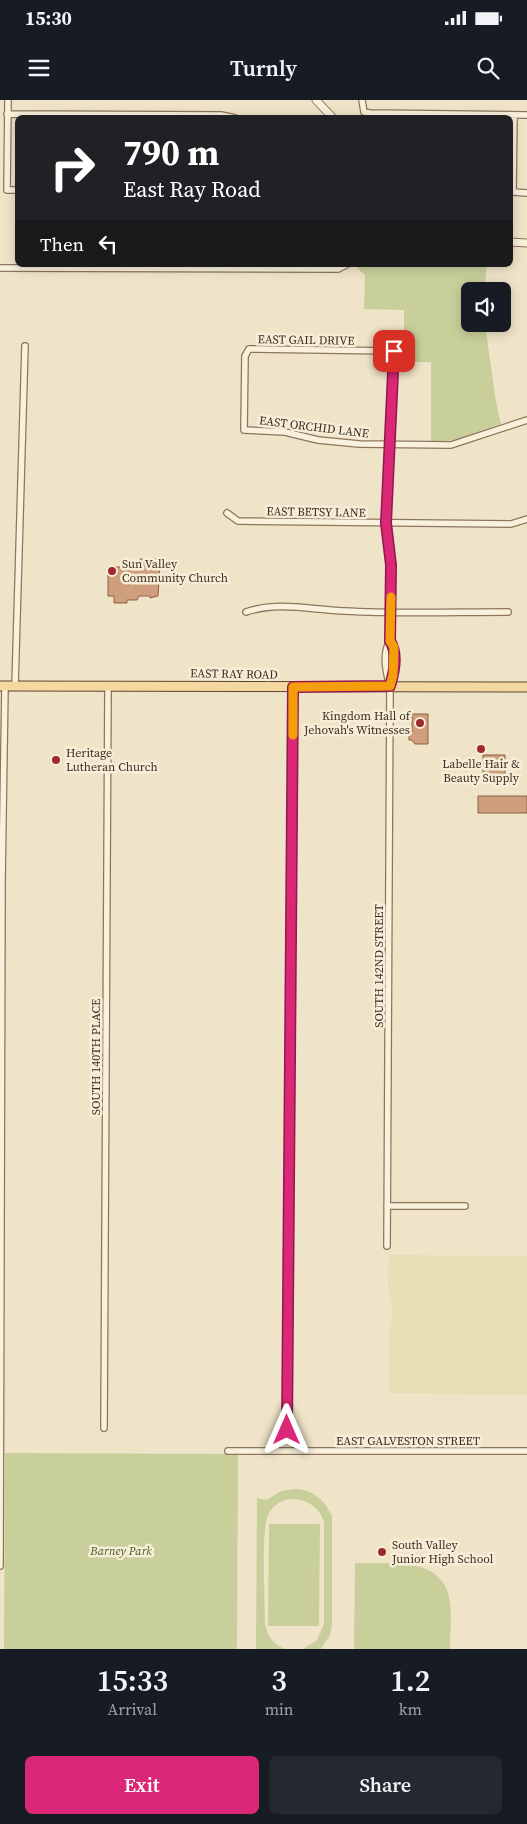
<!DOCTYPE html>
<style>
body{margin:0;font-family:"Source Serif 4",serif;background:#242831;color:#f1f3f6;height:100vh;display:flex;flex-direction:column;font-size:19px;white-space:nowrap}
*{box-sizing:border-box;margin:0}
p{font-size:16px;color:#9ea1a6}
.icon{flex:none;width:28px;height:28px;fill:none;stroke:currentColor;stroke-width:2;stroke-linecap:round;stroke-linejoin:round}
.map{position:relative;height:1549px;overflow:hidden}
.sheet{display:flex;flex-direction:column;background:#171b24;flex:1}
.sheet>*{flex:none}
.top-card{position:absolute;left:15px;top:15px;width:498px;height:152px;border-radius:8px;box-shadow:0 2px 12px #0003;background:#202124;color:#fff;overflow:hidden}
.tools{position:absolute;left:461px;top:182px;display:grid;gap:10px}
.tools a{display:grid;place-items:center;width:50px;height:50px;border-radius:8px;background:#171b24;box-shadow:0 2px 12px #0003;font-size:25px}
.pin{position:absolute;display:grid;place-items:center;width:42px;height:42px;color:#fff;margin:-21px;border-radius:10px;box-shadow:0 2px 8px #0006}
.me{position:absolute;width:55px;margin:-28px;rotate:0deg;stroke-linejoin:round;filter:drop-shadow(0 0 4px #0008)}
.turn{display:flex;align-items:center;gap:18px;height:105px;padding:0 25px;font-size:22px}
.turn .icon{width:65px;height:65px;stroke-width:2.5}
.turn b{display:block;font-size:35px;line-height:42px}
.then{display:flex;align-items:center;height:48px;padding:0 25px;background:#0003;gap:10px;font-size:19px}
.eta{display:flex;justify-content:space-evenly;align-items:center;height:85px;text-align:center}
.eta b{font-size:30px;font-weight:600;line-height:35px}
.cta{display:flex;gap:10px;margin-top:auto;padding:10px 25px}
.cta a{flex:1;height:58px;border-radius:8px;background:#db2777;color:#fff;font-size:20px;font-weight:600;line-height:58px;text-align:center}
.cta a+a{background:#242831;color:#f1f3f6}
.status{display:flex;justify-content:space-between;align-items:center;height:35px;padding:0 25px;background:#171b24;direction:ltr}
.status svg{height:14px;fill:currentColor}
header{display:flex;justify-content:space-between;align-items:center;height:65px;padding:0 25px;background:#171b24;font-size:22px;font-weight:600}
.map>svg:first-child{display:block}
.farmland{fill:#e6deb5}
.green{fill:#c9cf9b}
.building{fill:#cf9f7d;stroke:#8d5f41}
.lines{fill:none;stroke-linecap:round;stroke-linejoin:round}
.minor-casing{stroke:#8d765c;stroke-width:8}
.tertiary-casing{stroke:#8d765c;stroke-width:9}
.primary-casing{stroke:#5b4430;stroke-width:11}
.minor{stroke:#faf1dc;stroke-width:5.5}
.tertiary{stroke:#faf1dc;stroke-width:7}
.primary{stroke:#f3d9a0;stroke-width:9}
.route-casing{stroke:#8e194d;stroke-width:12}
.route{stroke:#db2777;stroke-width:9}
.slow{stroke:#f59e0b;stroke-width:9}
.poi-dot{fill:#9e2a2b;stroke:#f7eed8;stroke-width:2}
.labels{text-anchor:middle;dominant-baseline:central;stroke-width:5;stroke-linejoin:round;paint-order:stroke}
.street-label{font-size:12px;fill:#3d2e20;stroke:#f7eed8}
.poi-label{font-size:12px;fill:#3d2e20;stroke:#f7eed8;text-anchor:start}
.park-label{font-size:12px;font-style:italic;fill:#4d5a26;stroke:#f7eed8}
</style>
<div class="status"><b>15:30</b><svg viewBox="0 0 49 12"><path d="M0 12V9h3v3zM5 12V6h3v6zM10 12V3h3v9zM15 12V0h3v12zM26 1h20v11H26zM47 4h2v5h-2z"/></svg></div>
<header><svg class="icon" aria-label="menu" viewBox="0 0 24 24"><path d="M4 6h16M4 12h16M4 18h16"/></svg>Turnly<svg class="icon" aria-label="search" viewBox="0 0 24 24"><circle cx="10" cy="10" r="6"/><path d="M15 15l6 6"/></svg></header>
<div class="map">
<svg width="527" height="1549" viewBox="0 0 527 1549">
<rect width="100%" height="100%" fill="#f0e4c8"/>
<path class="farmland" d="M389,1155l138,1v139l-137,-2 -1,-62 4,-20 -5,-25z"/>
<path class="green" d="M359,165h128l-3,26h-14v33h15l11,78 5,22 -44,16 -26,2v-80h-34l-2,-14 9,-6v-32l-40,-1 1,-34 -8,-7z
M5,1353l233,1 -1,195h-233z
M293,1389c19,0 31,10 39,27v110l-2,9 -9,14h-18l14,-9 7,-16v-102c-7,-25 -43,-33 -56,-7 -7,16 -3,86 -3,108 2,13 8,21 20,26h-29l1,-151 10,2 14,-9z
M269,1424h51l-1,102h-51z
M355,1463c35,1 89,-8 95,39 2,16 0,32 0,47h-96z"/>
<path class="building" d="M140,459h18v5h2l-2,32 -8,2v-2h-11l-2,4h-10v3h-13v-7h-6v-29h32z
M412,614h16v30h-13l-3,-4h-3v-8h3z
M483,655h22v27h-22z
M478,696h49v17h-49z"/>
<g class="lines">
<g class="minor-casing">
<path id="minor" d="M8,0l-1,90h11
M362,0l2,12 6,1 157,2
M7,14l214,1 14,3
M514,15l-1,77 14,1
M0,168l338,1 8,-4
M227,413l11,8 273,3 16,-5
M246,512c33,-11 65,-2 98,-1 55,3 109,1 164,1
M15,586l10,-340
M390,586c-4,-13 -8,-33 0,-45
M387,1106h78
M387,1146l3,-560c4,-13 8,-33 0,-45l1,-76 -4,-42 7,-172 -145,-2 -4,7 -1,74 41,2 33,8 41,4 92,1 76,-25
M104,1328l4,-742
M287,1330l6,-743
M228,1351h299
M0,1466l2,-685 3,-195"/>
</g>
<g class="tertiary-casing">
<path id="tertiary" d="M316,0l17,18
M510,142l17,1"/>
</g>
<g class="primary-casing">
<path id="primary" d="M0,586l527,1"/>
</g>
<use href="#minor" class="minor"/>
<use href="#tertiary" class="tertiary"/>
<use href="#primary" class="primary"/>
</g>
<g class="lines">
<g class="route-casing">
<path id="route" d="M287,1330l6,-743 97,-1c4,-13 8,-33 0,-45l1,-76 -5,-42 8,-172"/>
</g>
<use href="#route" class="route"/>
<path class="slow" d="M293,635v-48l97,-1 3,-11 1,-28 -4,-6 1,-44"/>
</g>
<g class="poi-dot">
<circle cx="112" cy="471" r="5"/>
<circle cx="420" cy="623" r="5"/>
<circle cx="481" cy="649" r="5"/>
<circle cx="56" cy="660" r="5"/>
<circle cx="382" cy="1452" r="5"/>
</g>
<g class="labels">
<g class="street-label">
<text transform="translate(306 240) rotate(1)">EAST GAIL DRIVE</text>
<text transform="translate(314 327) rotate(7)">EAST ORCHID LANE</text>
<text transform="translate(316 412) rotate(1)">EAST BETSY LANE</text>
<text transform="translate(234 574) rotate(1)">EAST RAY ROAD</text>
<text transform="translate(379 866) rotate(-90)">SOUTH 142ND STREET</text>
<text transform="translate(96 957) rotate(-90)">SOUTH 140TH PLACE</text>
<text x="408" y="1341">EAST GALVESTON STREET</text>
</g>
<g class="poi-label">
<text x="122" y="464">Sun Valley<tspan x="122" dy="14">Community Church</tspan></text>
<text x="410" y="616" text-anchor="end">Kingdom Hall of<tspan x="410" dy="14">Jehovah's Witnesses</tspan></text>
<text x="66" y="653">Heritage<tspan x="66" dy="14">Lutheran Church</tspan></text>
<text x="481" y="664" text-anchor="middle">Labelle Hair &amp;<tspan x="481" dy="14">Beauty Supply</tspan></text>
<text x="392" y="1445">South Valley<tspan x="392" dy="14">Junior High School</tspan></text>
</g>
<g class="park-label">
<text x="121" y="1451">Barney Park</text>
</g>
</g>
</svg>
<div class="tools">
<a><svg class="icon" aria-label="sound" viewBox="0 0 24 24"><path d="M4 9h4l5-4v14l-5-4H4zM17 9q2 3 0 6"/></svg></a>
</div>
<div class="pin" style="left:394px;top:251px;background:#d93025"><svg class="icon" aria-label="arrive" viewBox="0 0 24 24"><path d="M6 21V4h12l-3 4 3 4H6"/></svg></div>
<svg class="me" style="left:287px;top:1330px" viewBox="-20 -20 40 40"><path d="M0-17L14 15 0 8-14 15z" fill="#db2777" stroke="#fff" stroke-width="4"/></svg>
<div class="top-card">
<div class="turn"><svg class="icon" aria-label="right" viewBox="0 0 24 24"><path d="M7 20v-9h11M14 6l5 5-5 5"/></svg><div><b>790 m</b>East Ray Road</div></div>
<div class="then">Then<svg class="icon" aria-label="left" viewBox="0 0 24 24"><path d="M17 20v-9H6M10 6l-5 5 5 5"/></svg></div>
</div>
</div>
<section class="sheet">
<div class="eta">
<div><b>15:33</b><p>Arrival</p></div>
<div><b>3</b><p>min</p></div>
<div><b>1.2</b><p>km</p></div>
</div>
<div class="cta"><a>Exit</a><a>Share</a></div>
</section>
